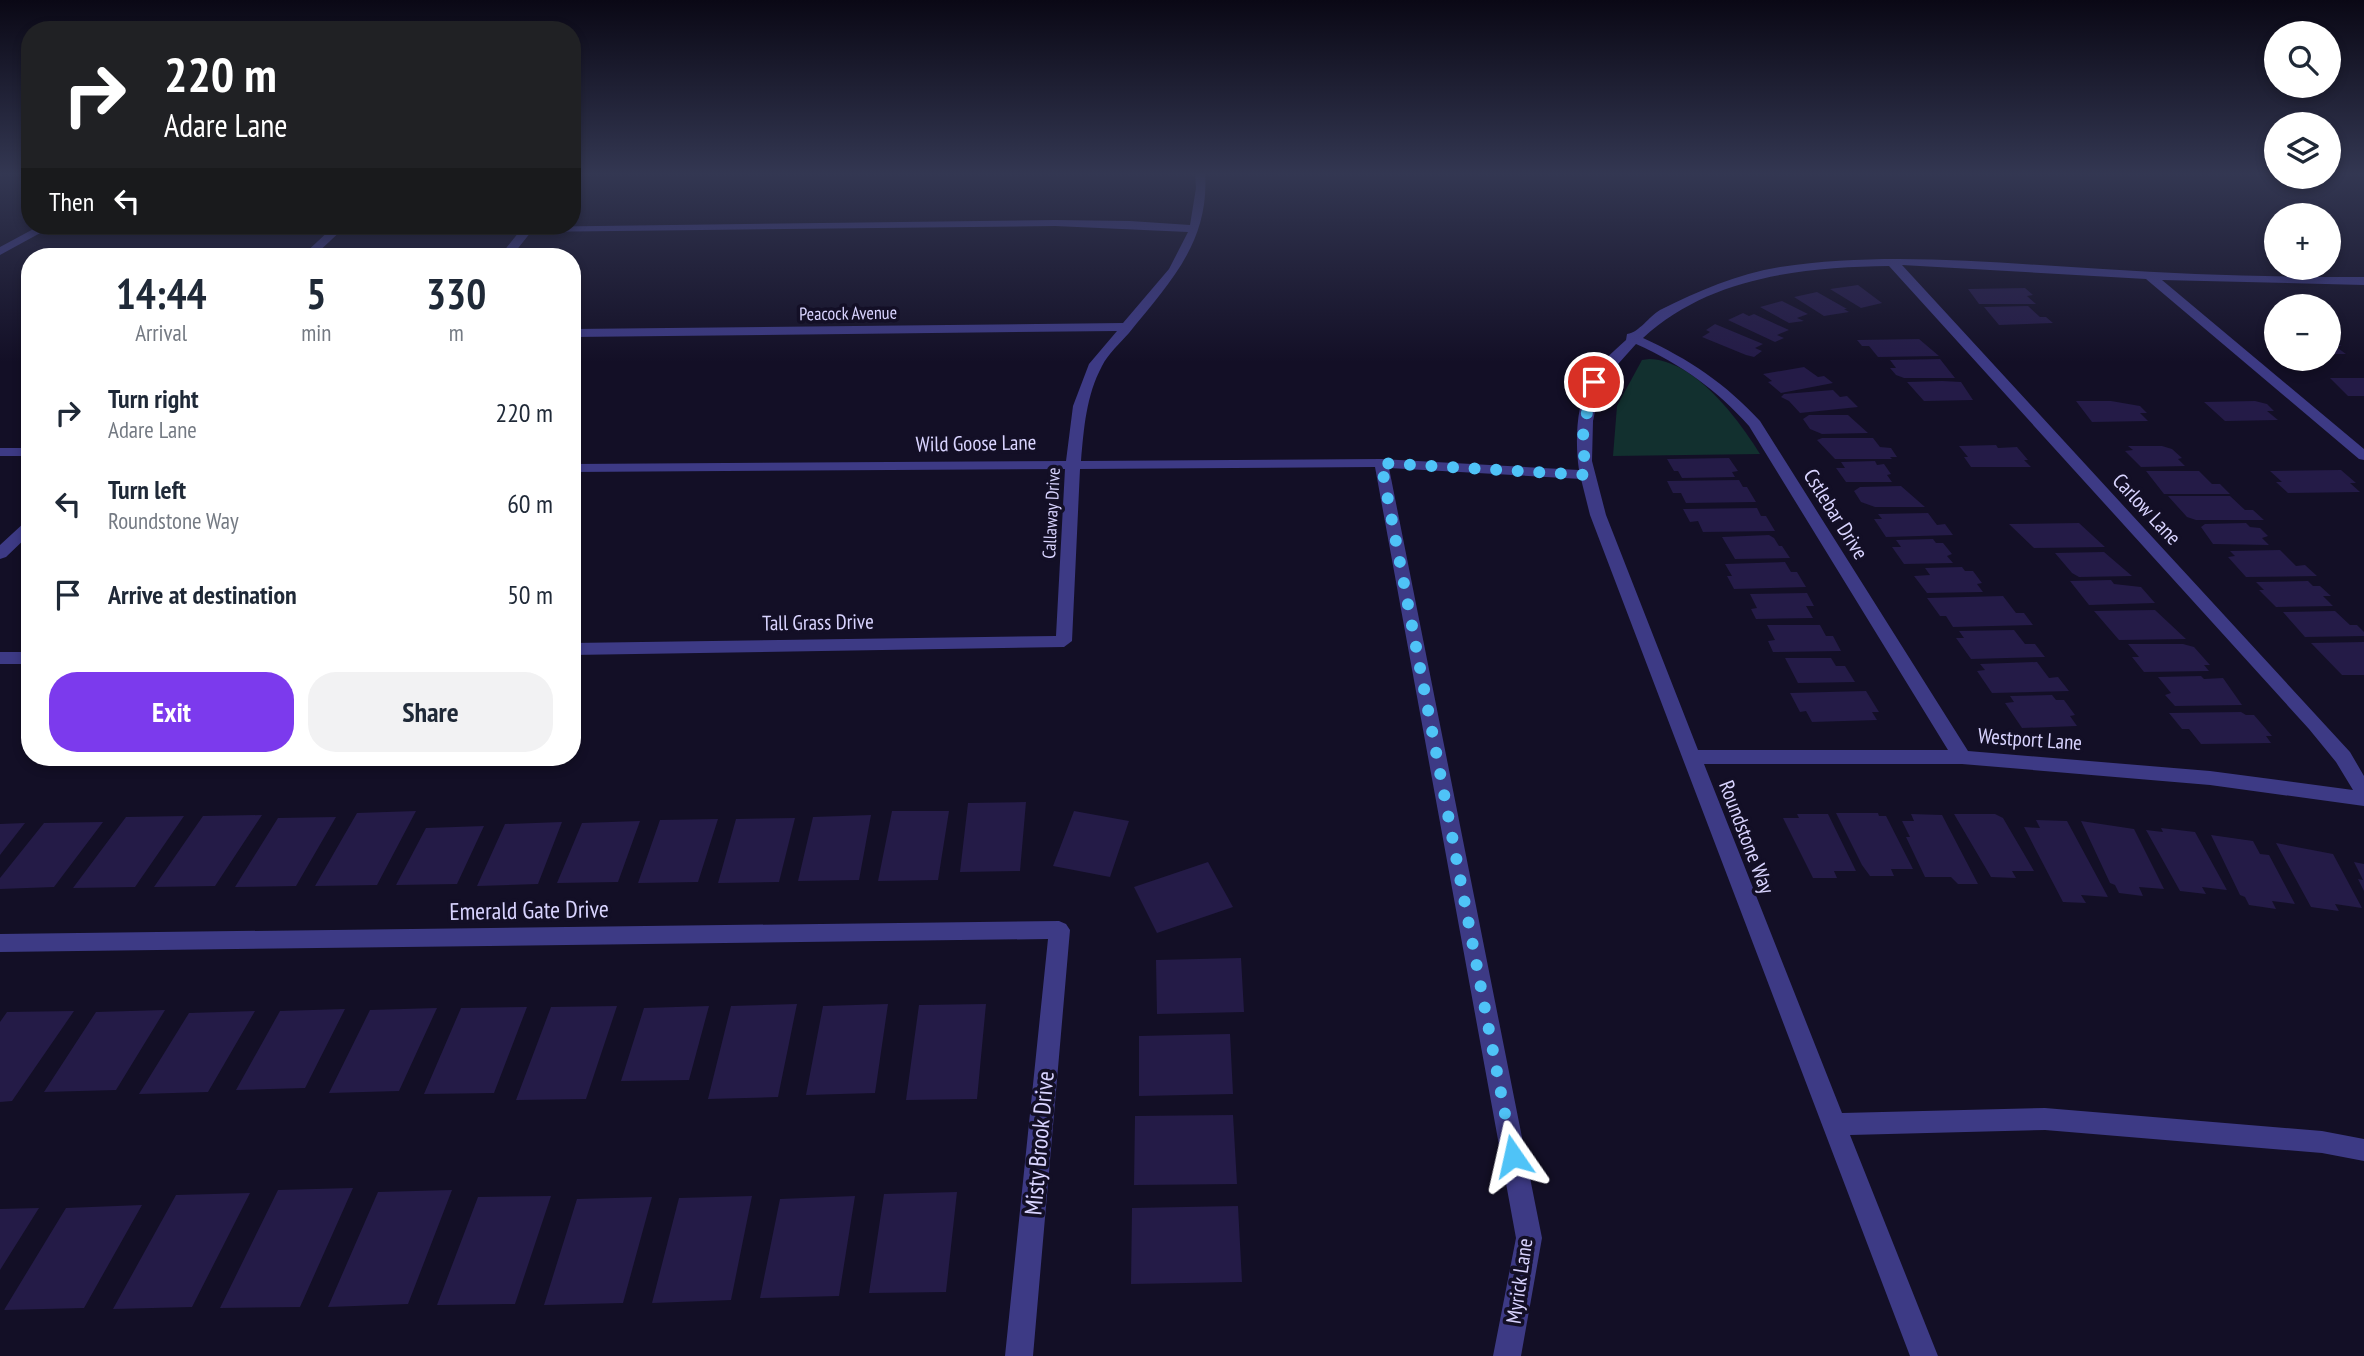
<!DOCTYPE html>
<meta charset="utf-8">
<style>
body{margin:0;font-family:"PT Sans Narrow",sans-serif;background:#f2f2f3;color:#1f2937;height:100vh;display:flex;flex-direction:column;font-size:26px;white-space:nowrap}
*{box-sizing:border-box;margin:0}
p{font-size:23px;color:#747a83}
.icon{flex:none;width:38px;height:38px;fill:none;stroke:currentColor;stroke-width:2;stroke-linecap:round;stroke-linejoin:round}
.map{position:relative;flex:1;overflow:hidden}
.sheet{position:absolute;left:21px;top:248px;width:560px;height:518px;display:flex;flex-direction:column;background:#fff;border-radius:28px;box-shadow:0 4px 10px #0003}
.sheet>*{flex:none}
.banner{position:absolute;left:21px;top:21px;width:560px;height:214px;border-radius:28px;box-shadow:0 4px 10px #0003;background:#202124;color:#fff;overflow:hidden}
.tools{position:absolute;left:2264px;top:21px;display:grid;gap:14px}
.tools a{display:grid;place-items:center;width:77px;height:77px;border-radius:50%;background:#fff;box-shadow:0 4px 10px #0003;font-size:35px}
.pin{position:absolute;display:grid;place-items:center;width:60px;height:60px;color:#fff;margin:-30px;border:4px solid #fff;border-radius:50%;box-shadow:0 2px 7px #0007}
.me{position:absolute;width:77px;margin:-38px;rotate:349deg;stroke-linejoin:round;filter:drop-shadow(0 0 5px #0008)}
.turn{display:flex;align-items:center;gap:24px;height:147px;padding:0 28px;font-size:32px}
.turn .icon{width:91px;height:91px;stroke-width:2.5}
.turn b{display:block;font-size:49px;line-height:60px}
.then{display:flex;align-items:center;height:66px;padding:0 28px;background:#0003;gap:14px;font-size:26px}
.eta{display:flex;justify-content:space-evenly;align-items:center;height:119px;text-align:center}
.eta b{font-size:42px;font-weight:600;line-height:49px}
.action{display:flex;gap:14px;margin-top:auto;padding:14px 28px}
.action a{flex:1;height:80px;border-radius:28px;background:#7c3aed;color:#fff;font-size:28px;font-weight:600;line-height:80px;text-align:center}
.action a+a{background:#f2f2f3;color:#1f2937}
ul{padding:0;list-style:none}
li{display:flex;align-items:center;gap:21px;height:91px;padding:0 28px}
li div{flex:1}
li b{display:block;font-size:26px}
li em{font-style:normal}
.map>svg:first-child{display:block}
.green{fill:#12302f}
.building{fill:#241b47}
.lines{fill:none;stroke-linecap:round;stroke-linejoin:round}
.minor{fill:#3d3a85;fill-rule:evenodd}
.route{stroke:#4fc3f7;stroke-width:12;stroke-dasharray:0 21.6}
.labels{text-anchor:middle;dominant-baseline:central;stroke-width:7;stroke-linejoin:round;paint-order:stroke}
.far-street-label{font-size:18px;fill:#d9d4ff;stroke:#130f26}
.street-label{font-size:21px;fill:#d9d4ff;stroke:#130f26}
.near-street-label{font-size:24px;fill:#d9d4ff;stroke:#130f26}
</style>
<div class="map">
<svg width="2364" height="1356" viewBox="0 0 2364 1356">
<rect width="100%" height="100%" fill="#130f26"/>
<path class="green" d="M1649,359c46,1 89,60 111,95l-147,2 4,-50 25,-46z"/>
<path class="building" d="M1858,285l24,18 -21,5 -31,-19z
M2025,288l8,7 -6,1 9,8h-57l-11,-15z
M1817,292l30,17h-3l5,3 -25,4 -30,-19z
M1782,301l26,13 -11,4 7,3 -15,2 -29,-16z
M2028,306l12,11h6l7,6 -54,2 -15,-18z
M1743,313l6,3 5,-2 35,16 -12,5 7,3 -9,4 -47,-22z
M1715,324l48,20 -8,4 7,3 -8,6 -8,-2 -44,-18 8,-5 -4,-2z
M1919,339l20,17 -61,1 -9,-11h-7l-5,-6z
M2329,340l13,6h-7l11,8h-17z
M1940,359l15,19h-51l-8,-3 -6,-7h6l-6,-8z
M1804,367l14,10 6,-1 9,7 -52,10 -13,-11 4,-1 -9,-7z
M2330,378h34v18h-16z
M1942,381l19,1 12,18 -49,1 -17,-19z
M1833,390l7,7 7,-1 11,11 -58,6 -11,-12 -8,-4 3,-3z
M2076,401h35l29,5 7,7h-7l8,8 -56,1z
M2255,401l12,3 7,7h-7l11,9 -53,1 -21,-19z
M1809,415h39l20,18 -46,1 -12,-5 -7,-10z
M1822,438h51l7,9 11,1 6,9h-7l2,2h-57l-18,-19z
M1996,445l2,3 19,-1 11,13h-4l7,7h-60l-7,-10h4l-9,-11z
M2128,446h34l10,3 10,9 -4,1 7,7 -44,1 -16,-16 8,-1z
M1729,458l9,13 -6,1 3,5 -53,1 -4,-7h-4l-7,-12z
M1875,461l2,4 7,-1 7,10 -4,1 5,7h-46l-10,-14h9l-4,-6z
M2341,470l15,13h-6l10,9 -72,1 -12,-11h6l-12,-11z
M2146,471h53l13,13h8l10,10h-66z
M1739,480l4,7h4l9,15 -70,1 -5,-10h-8l-6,-12z
M1901,486l24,21h-50l-14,-5 -7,-11 6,-4z
M2168,496h62l15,14h8l11,10h-68l-9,-3z
M1757,508l4,8h5l9,15 -72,1 -5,-11 -8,1 -7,-13z
M1928,513l9,12 8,-1 8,11 -67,2 -12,-18h8l-4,-5z
M2079,523l26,24 -71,1 -25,-24z
M2246,523l4,4 10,1 8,8 -6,2 7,7 -56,-1 -12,-17 4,-3z
M1769,535l5,3 5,8h3l8,12 -55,1 -13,-22z
M1933,539l3,4h7l9,11 -5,2 6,7 -49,1 -12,-17h9l-5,-7z
M2280,550l16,16 9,-1 12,11 -71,1 -18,-20 7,-1 -5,-5z
M2104,552l28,24 -53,1 -7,-4 -17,-20z
M1785,562l6,10h6l9,15 -72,2 -7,-13h5l-7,-12z
M1962,567l3,4h8l9,12 -5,1 6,8 -56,1 -13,-17 16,-1 -5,-7z
M2111,580l3,4 27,3 14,16 -66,2 -19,-24z
M2308,581l5,5h7l11,10h-8l10,10 -57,1 -17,-17h5l-8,-8z
M1807,593l7,13h-8l7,12 -57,1 -5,-10 6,-1 -7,-14z
M2003,596l13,17h8l9,12 -80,2 -7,-11h-6l-13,-18z
M2155,610l31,29 -67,1 -25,-29z
M2335,611l15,14h7l7,7v4l-59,1 -22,-25z
M1767,625h53l6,11h7l8,15 -68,1 -5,-11 7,-1z
M2014,630l11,14h10l10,13 -74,2 -15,-21h8l-5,-7z
M2364,642v33h-22l-31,-32z
M2128,644h55l11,3 16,18h-6l5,6 -65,1 -12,-15h7z
M1785,658h46l5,8h9l10,16 -57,1z
M2037,662l12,16 9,-1 11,14 -77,2 -15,-22 8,-1 -5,-6z
M2201,676l3,3 19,-1 19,27 -67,1 -10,-11 6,-2 -13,-16z
M1866,691l13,21h-7l5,8 -65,2 -6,-11 -6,1 -10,-19z
M2052,695l4,5h8l11,15 -5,1 7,10 -55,2 -17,-25 9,-1 -4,-6z
M2241,712l5,3h8l18,21h-6l5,7 -70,1 -12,-15h-7l-13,-16z
M1026,802l-6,69 -60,1 8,-69z
M416,811l-39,74 -62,1 42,-73z
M892,811h57l-11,69 -60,1z
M1074,811l55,10 -19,56 -57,-11z
M1836,813h42l1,3h7l27,53h-22l3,7h-24l-8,-11z
M1797,814h31l28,57h-22l3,7h-24l-30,-60h16z
M1911,814l31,1 36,69h-20l-7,-7h-26l-19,-40h4l-8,-16h12z
M1954,814h41l8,4 31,53h-22l4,7 -25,-1z
M262,815l-47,71 -61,1 49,-71z
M871,815l-12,65 -61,1 15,-64z
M184,816l-49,71 -62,1 53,-71z
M336,817l-40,69 -61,1 43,-69z
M795,818l-16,64 -61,1 18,-64z
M718,819l-20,63 -60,1 22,-63z
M2036,820l31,1 41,76 -27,-2 5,8 -23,-1 -39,-75 16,1z
M640,821l-22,61 -61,1 25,-60z
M2081,821l53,8 30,60 -25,-2 4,9 -24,-3 -4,-8 -5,-2z
M103,822l-49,65 -54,2v-11l44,-55z
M562,822l-24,62 -61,2 28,-62z
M25,823l-25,32v-31z
M484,826l-27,58 -61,1 30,-57z
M2161,828l34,4 32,58 -25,-3 4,7 -26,-3 -34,-61 17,2z
M2211,835l42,6 7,13 9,1 26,49 -23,-3 4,8 -27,-4 -4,-8 -5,-2z
M2276,843l57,11 29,54 -27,-4 4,7 -28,-4z
M1208,862l25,45 -76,26 -23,-46z
M2354,862l10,2v27l-6,-12 5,1z
M1241,958l3,54 -87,2 -1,-54z
M797,1004l-19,93 -70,2 23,-93z
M888,1004l-13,89 -69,2 17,-89z
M986,1004l-9,95 -71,1 13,-95z
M617,1006l-31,93 -70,1 35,-93z
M709,1006l-20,74 -68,1 23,-73z
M527,1007l-33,86 -70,1 37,-86z
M437,1008l-38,83 -70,2 41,-83z
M345,1009l-40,79 -69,2 44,-79z
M165,1010l-49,80 -72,2 52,-80z
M74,1011l-62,90 -12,1v-80l7,-10z
M255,1011l-47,81 -69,2 50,-81z
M1230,1034l3,60 -94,2v-60z
M1233,1115l4,69 -103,1 1,-69z
M353,1188l-53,119 -80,1 58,-118z
M452,1190l-44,114 -80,3 50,-115z
M957,1192l-11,100 -77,1 15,-99z
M250,1193l-58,114 -79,2 63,-114z
M551,1196l-36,108 -78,1 41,-108z
M752,1196l-21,104 -79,3 27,-105z
M855,1196l-16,100 -79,2 20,-99z
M652,1197l-29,106 -79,2 33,-106z
M142,1205l-58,103 -80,2 62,-102z
M1238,1206l4,76 -111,2 1,-76z
M39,1208l-39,62v-61z"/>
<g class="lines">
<path class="minor" d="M1195,172h10c5,70 -35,110 -76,161 -9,10 -21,21 -27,33 -16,30 -18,62 -21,95l300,-2 198,11c-4,-27 -3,-64 10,-89 8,-16 24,-29 37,-41l1,-6c13,-2 21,-17 33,-24 38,-19 77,-36 120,-43 107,-16 215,-4 323,2 87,6 174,8 261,8v8l-202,-5 202,169v11l-5,-1 -213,-180 -244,-14 448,487 14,24v30l-154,-21 -248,-21h-258l138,349 203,-5 277,23 42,8v22l-42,-8 -277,-23 -195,5 88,221h-28l-320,-841 -9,-36 -192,-11 153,770 -21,118h-28l23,-118 -141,-771 -295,2 -8,172 -8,6 -492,8v-12l484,-7 9,-167 -493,3v-8l494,-3 7,-55 16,-42 28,-33 -545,6v-8l551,-6 46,-54 19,-37 -133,-6 -524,6 -20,25h-12l24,-30 532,-7 75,1 60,4 6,-37zM1889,266l420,463 27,33 17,28 -143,-19 -242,-20 -208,-330c-34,-37 -71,-62 -117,-83 66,-61 160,-71 246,-72zM1636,344c45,20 81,46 113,82l199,324h-250l-92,-235 -14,-54 1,-40 8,-38z
M39,226h14l-53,29v-8z
M334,226h12l-33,31h-12z
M0,448h30v8h-30z
M30,520v14l-24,23 -6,2v-14l25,-23z
M0,652h30v12h-30z
M1059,921l7,3 4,6 -37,426h-28l43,-417 -1048,13v-18z"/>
</g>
<linearGradient id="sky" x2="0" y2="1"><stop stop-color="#0a0815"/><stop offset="0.48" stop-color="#333752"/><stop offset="1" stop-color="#333752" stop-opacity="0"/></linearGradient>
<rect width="2364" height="362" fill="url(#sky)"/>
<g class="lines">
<path class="route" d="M1513,1156l-132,-693 204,12 -2,-45 11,-48"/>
</g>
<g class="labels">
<g class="far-street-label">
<text transform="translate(848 313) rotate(-1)">Peacock Avenue</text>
<text transform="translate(1051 513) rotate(-87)">Callaway Drive</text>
</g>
<g class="street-label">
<text transform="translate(976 443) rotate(-1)">Wild Goose Lane</text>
<text transform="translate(2147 509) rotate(47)">Carlow Lane</text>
<text transform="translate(1836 514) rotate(58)">Cstlebar Drive</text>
<text transform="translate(818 622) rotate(-1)">Tall Grass Drive</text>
<text transform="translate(2030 739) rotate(4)">Westport Lane</text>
<text transform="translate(1747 837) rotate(69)">Roundstone Way</text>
<text transform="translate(1519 1281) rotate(-82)">Myrick Lane</text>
</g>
<g class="near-street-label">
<text transform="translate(529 910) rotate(-1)">Emerald Gate Drive</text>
<text transform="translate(1039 1143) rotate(-85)">Misty Brook Drive</text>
</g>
</g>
</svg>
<div class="tools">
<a><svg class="icon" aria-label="search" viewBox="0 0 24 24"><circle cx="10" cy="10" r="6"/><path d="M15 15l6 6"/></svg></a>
<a><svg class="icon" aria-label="layers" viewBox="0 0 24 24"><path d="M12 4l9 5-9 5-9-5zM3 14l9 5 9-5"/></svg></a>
<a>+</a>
<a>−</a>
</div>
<div class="pin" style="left:1594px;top:382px;background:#d93025"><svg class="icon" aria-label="arrive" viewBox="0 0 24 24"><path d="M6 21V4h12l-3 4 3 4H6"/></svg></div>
<svg class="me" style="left:1513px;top:1156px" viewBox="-20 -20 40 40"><path d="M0-17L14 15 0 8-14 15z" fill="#4fc3f7" stroke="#fff" stroke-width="4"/></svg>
<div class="banner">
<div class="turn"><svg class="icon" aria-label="right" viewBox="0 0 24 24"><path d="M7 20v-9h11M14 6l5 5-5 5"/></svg><div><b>220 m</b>Adare Lane</div></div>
<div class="then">Then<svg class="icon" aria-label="left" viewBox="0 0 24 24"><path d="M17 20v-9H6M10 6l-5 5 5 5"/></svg></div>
</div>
<section class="sheet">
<div class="eta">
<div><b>14:44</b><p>Arrival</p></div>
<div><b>5</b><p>min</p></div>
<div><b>330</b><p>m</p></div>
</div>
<ul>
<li><svg class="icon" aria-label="right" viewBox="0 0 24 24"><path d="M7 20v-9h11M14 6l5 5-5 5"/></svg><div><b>Turn right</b><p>Adare Lane</p></div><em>220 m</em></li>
<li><svg class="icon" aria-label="left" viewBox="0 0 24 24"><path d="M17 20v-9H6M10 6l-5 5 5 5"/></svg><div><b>Turn left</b><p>Roundstone Way</p></div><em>60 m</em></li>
<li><svg class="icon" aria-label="arrive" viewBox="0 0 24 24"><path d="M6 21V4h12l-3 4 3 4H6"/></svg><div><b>Arrive at destination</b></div><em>50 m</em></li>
</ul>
<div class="action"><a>Exit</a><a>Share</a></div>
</section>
</div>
